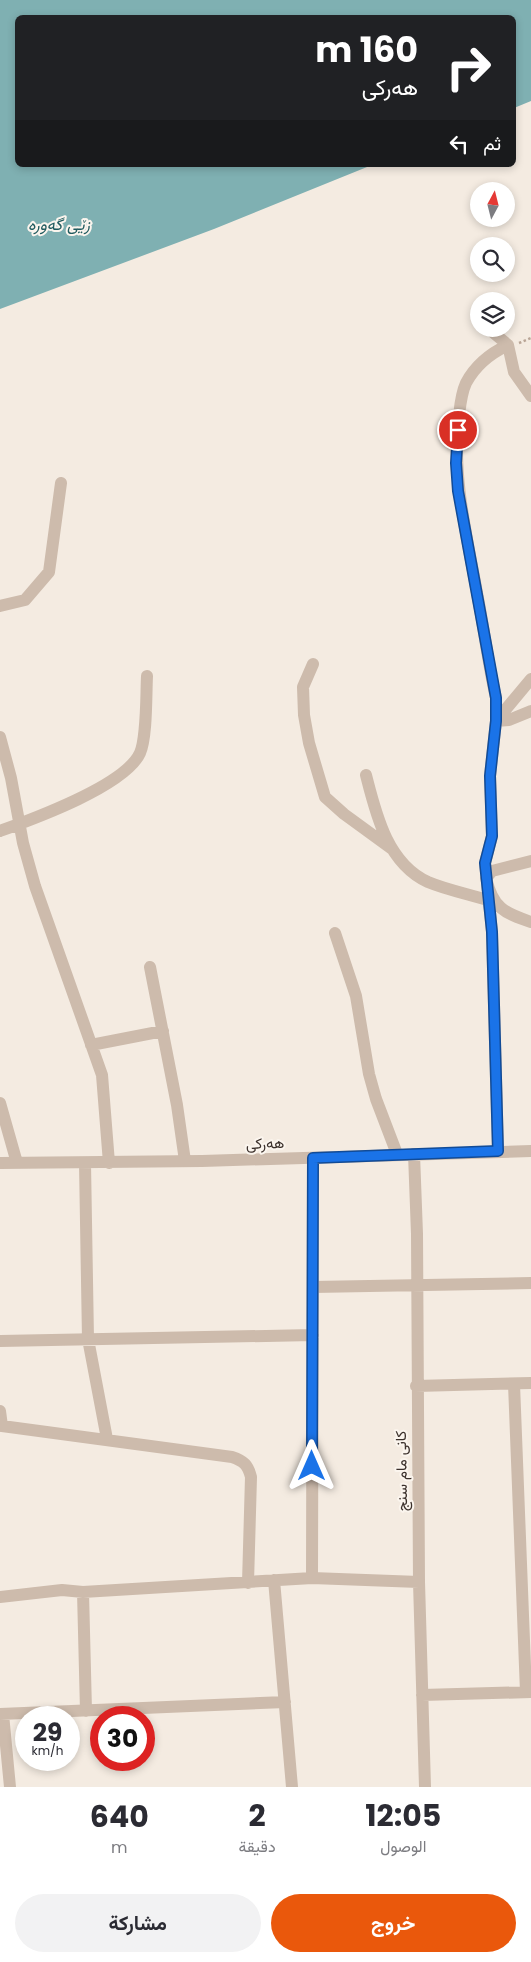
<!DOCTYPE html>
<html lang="ar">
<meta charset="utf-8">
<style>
body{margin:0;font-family:Poppins,Vazirmatn,sans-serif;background:#f2f2f3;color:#2b2b33;direction:rtl;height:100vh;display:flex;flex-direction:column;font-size:19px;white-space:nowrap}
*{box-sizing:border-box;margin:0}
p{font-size:16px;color:#7c7c81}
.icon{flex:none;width:28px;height:28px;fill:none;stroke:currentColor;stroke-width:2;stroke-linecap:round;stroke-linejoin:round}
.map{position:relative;height:1787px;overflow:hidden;direction:ltr}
.details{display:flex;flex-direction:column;background:#fff;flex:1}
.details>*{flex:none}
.top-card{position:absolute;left:15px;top:15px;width:501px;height:152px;border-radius:8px;box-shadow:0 2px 8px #0003;direction:rtl;background:#202124;color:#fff;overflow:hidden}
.needle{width:32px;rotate:7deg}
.fabs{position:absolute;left:470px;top:182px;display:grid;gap:10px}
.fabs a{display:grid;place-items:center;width:45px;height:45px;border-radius:50%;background:#fff;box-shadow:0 2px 8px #0003;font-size:25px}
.speed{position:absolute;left:15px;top:1706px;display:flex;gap:10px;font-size:25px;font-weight:700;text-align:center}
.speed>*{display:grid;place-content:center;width:65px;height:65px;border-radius:50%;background:#fff;box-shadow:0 2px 8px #0003;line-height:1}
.speed small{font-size:12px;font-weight:400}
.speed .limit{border:8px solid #d22;background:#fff;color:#111}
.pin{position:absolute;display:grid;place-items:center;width:42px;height:42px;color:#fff;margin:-21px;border:2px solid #fff;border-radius:50%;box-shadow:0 1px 5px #0007}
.me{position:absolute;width:55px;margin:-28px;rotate:0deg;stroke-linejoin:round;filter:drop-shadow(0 0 4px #0008)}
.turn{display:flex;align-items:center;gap:18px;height:105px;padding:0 15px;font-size:22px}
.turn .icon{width:65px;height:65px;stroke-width:2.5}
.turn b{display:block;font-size:35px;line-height:42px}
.then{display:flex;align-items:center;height:48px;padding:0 15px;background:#0003;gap:10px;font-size:19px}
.eta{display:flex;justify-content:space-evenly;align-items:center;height:85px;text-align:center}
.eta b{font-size:30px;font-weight:700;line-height:35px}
.button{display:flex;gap:10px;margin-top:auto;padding:10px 15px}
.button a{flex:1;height:58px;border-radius:30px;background:#ea580c;color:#fff;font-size:20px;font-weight:700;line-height:58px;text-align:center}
.button a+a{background:#f2f2f3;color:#2b2b33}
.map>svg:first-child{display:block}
.water{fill:#7fb0b2}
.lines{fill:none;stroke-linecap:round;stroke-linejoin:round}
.path{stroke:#b9a596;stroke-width:2.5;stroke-dasharray:2.5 2.5;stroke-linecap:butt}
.minor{stroke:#cdbbac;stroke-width:12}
.route-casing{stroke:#114b97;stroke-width:12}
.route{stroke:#1a73e8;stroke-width:9}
.labels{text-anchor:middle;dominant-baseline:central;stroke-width:4;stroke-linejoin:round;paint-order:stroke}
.street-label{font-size:15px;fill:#3b302b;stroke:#fbf5ee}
.water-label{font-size:16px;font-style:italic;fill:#1f5a5e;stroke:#fbf5ee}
</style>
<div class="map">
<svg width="531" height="1787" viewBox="0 0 531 1787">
<rect width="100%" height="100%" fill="#f4ebe1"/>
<path class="water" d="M0,0h531v101l-17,7v-90h-496v147h354l-158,64 -214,80z"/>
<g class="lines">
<path class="path" d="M519,343l12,-5"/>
<path class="minor" d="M489,329l19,16 6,27 17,24
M0,606l25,-6 24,-28 12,-89
M313,664l-10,23 1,28 5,28 16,54 19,17 48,35
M496,721l35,-42
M496,721l13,-1 22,-9
M0,737l11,41 12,65 12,43 67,189 7,88
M366,775c10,39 21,88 62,107 19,8 40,12 60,18
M0,831c33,-12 125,-45 140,-78 7,-16 6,-57 7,-77
M531,861l-39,10 -6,7c7,30 18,35 45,44
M335,933l21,63 13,78 7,25 21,55
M150,967l27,138 8,56
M91,1045l72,-14
M0,1103l17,60
M498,1151l-6,-219 -7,-69 7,-27 -2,-60 6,-55v-23c-8,-34 -12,-70 -19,-105 -10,-57 -24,-111 -19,-169 2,-14 2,-28 8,-41 9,-17 25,-30 42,-38
M414,1154l3,80 2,348 6,205
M0,1163l202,-2 329,-10
M85,1163l3,176 19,100
M313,1287l218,-4
M0,1341l313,-6
M514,1384l12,308
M416,1386l115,-3
M0,1411l2,15 230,31c12,4 16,8 19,20l-3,106
M312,1578l1,-420
M274,1580l18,207
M83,1592l3,119
M0,1597l62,-7 21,2 229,-14 107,4
M422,1695l109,-3
M0,1714l285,-12
M3,1714l7,73"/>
</g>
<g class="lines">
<g class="route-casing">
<path id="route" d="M312,1466l1,-308 185,-7 -6,-219 -7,-69 7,-27 -2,-60 6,-55v-23l-38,-207 -2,-28 2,-33"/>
</g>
<use href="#route" class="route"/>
</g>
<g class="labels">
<g class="street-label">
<text transform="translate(265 1143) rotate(-2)">هەرکی</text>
<text transform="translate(401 1471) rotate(-91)">کانی مام سنج</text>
</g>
<g class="water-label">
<text x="59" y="224">زێی گەورە</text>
</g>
</g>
</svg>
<div class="fabs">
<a><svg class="needle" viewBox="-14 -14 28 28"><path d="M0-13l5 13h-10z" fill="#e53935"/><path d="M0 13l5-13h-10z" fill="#7c7c81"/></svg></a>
<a><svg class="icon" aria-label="search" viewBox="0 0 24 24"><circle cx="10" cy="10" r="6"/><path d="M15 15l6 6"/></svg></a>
<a><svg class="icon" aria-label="layers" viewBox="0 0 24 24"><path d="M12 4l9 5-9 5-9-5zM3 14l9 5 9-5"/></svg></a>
</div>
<div class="speed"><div>29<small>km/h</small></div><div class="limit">30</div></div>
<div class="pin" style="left:458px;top:430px;background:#d93025"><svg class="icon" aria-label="arrive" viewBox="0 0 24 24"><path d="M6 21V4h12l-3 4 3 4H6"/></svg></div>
<svg class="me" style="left:312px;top:1466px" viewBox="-20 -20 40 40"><path d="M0-17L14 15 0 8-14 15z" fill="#1a73e8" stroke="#fff" stroke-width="4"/></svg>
<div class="top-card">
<div class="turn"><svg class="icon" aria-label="right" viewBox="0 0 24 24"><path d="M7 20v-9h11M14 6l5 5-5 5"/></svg><div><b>160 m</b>هەرکی</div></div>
<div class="then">ثم<svg class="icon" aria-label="left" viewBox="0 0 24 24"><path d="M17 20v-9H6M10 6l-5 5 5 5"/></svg></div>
</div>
</div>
<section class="details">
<div class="eta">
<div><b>12:05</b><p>الوصول</p></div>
<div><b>2</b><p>دقيقة</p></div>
<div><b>640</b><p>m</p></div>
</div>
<div class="button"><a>خروج</a><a>مشاركة</a></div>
</section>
